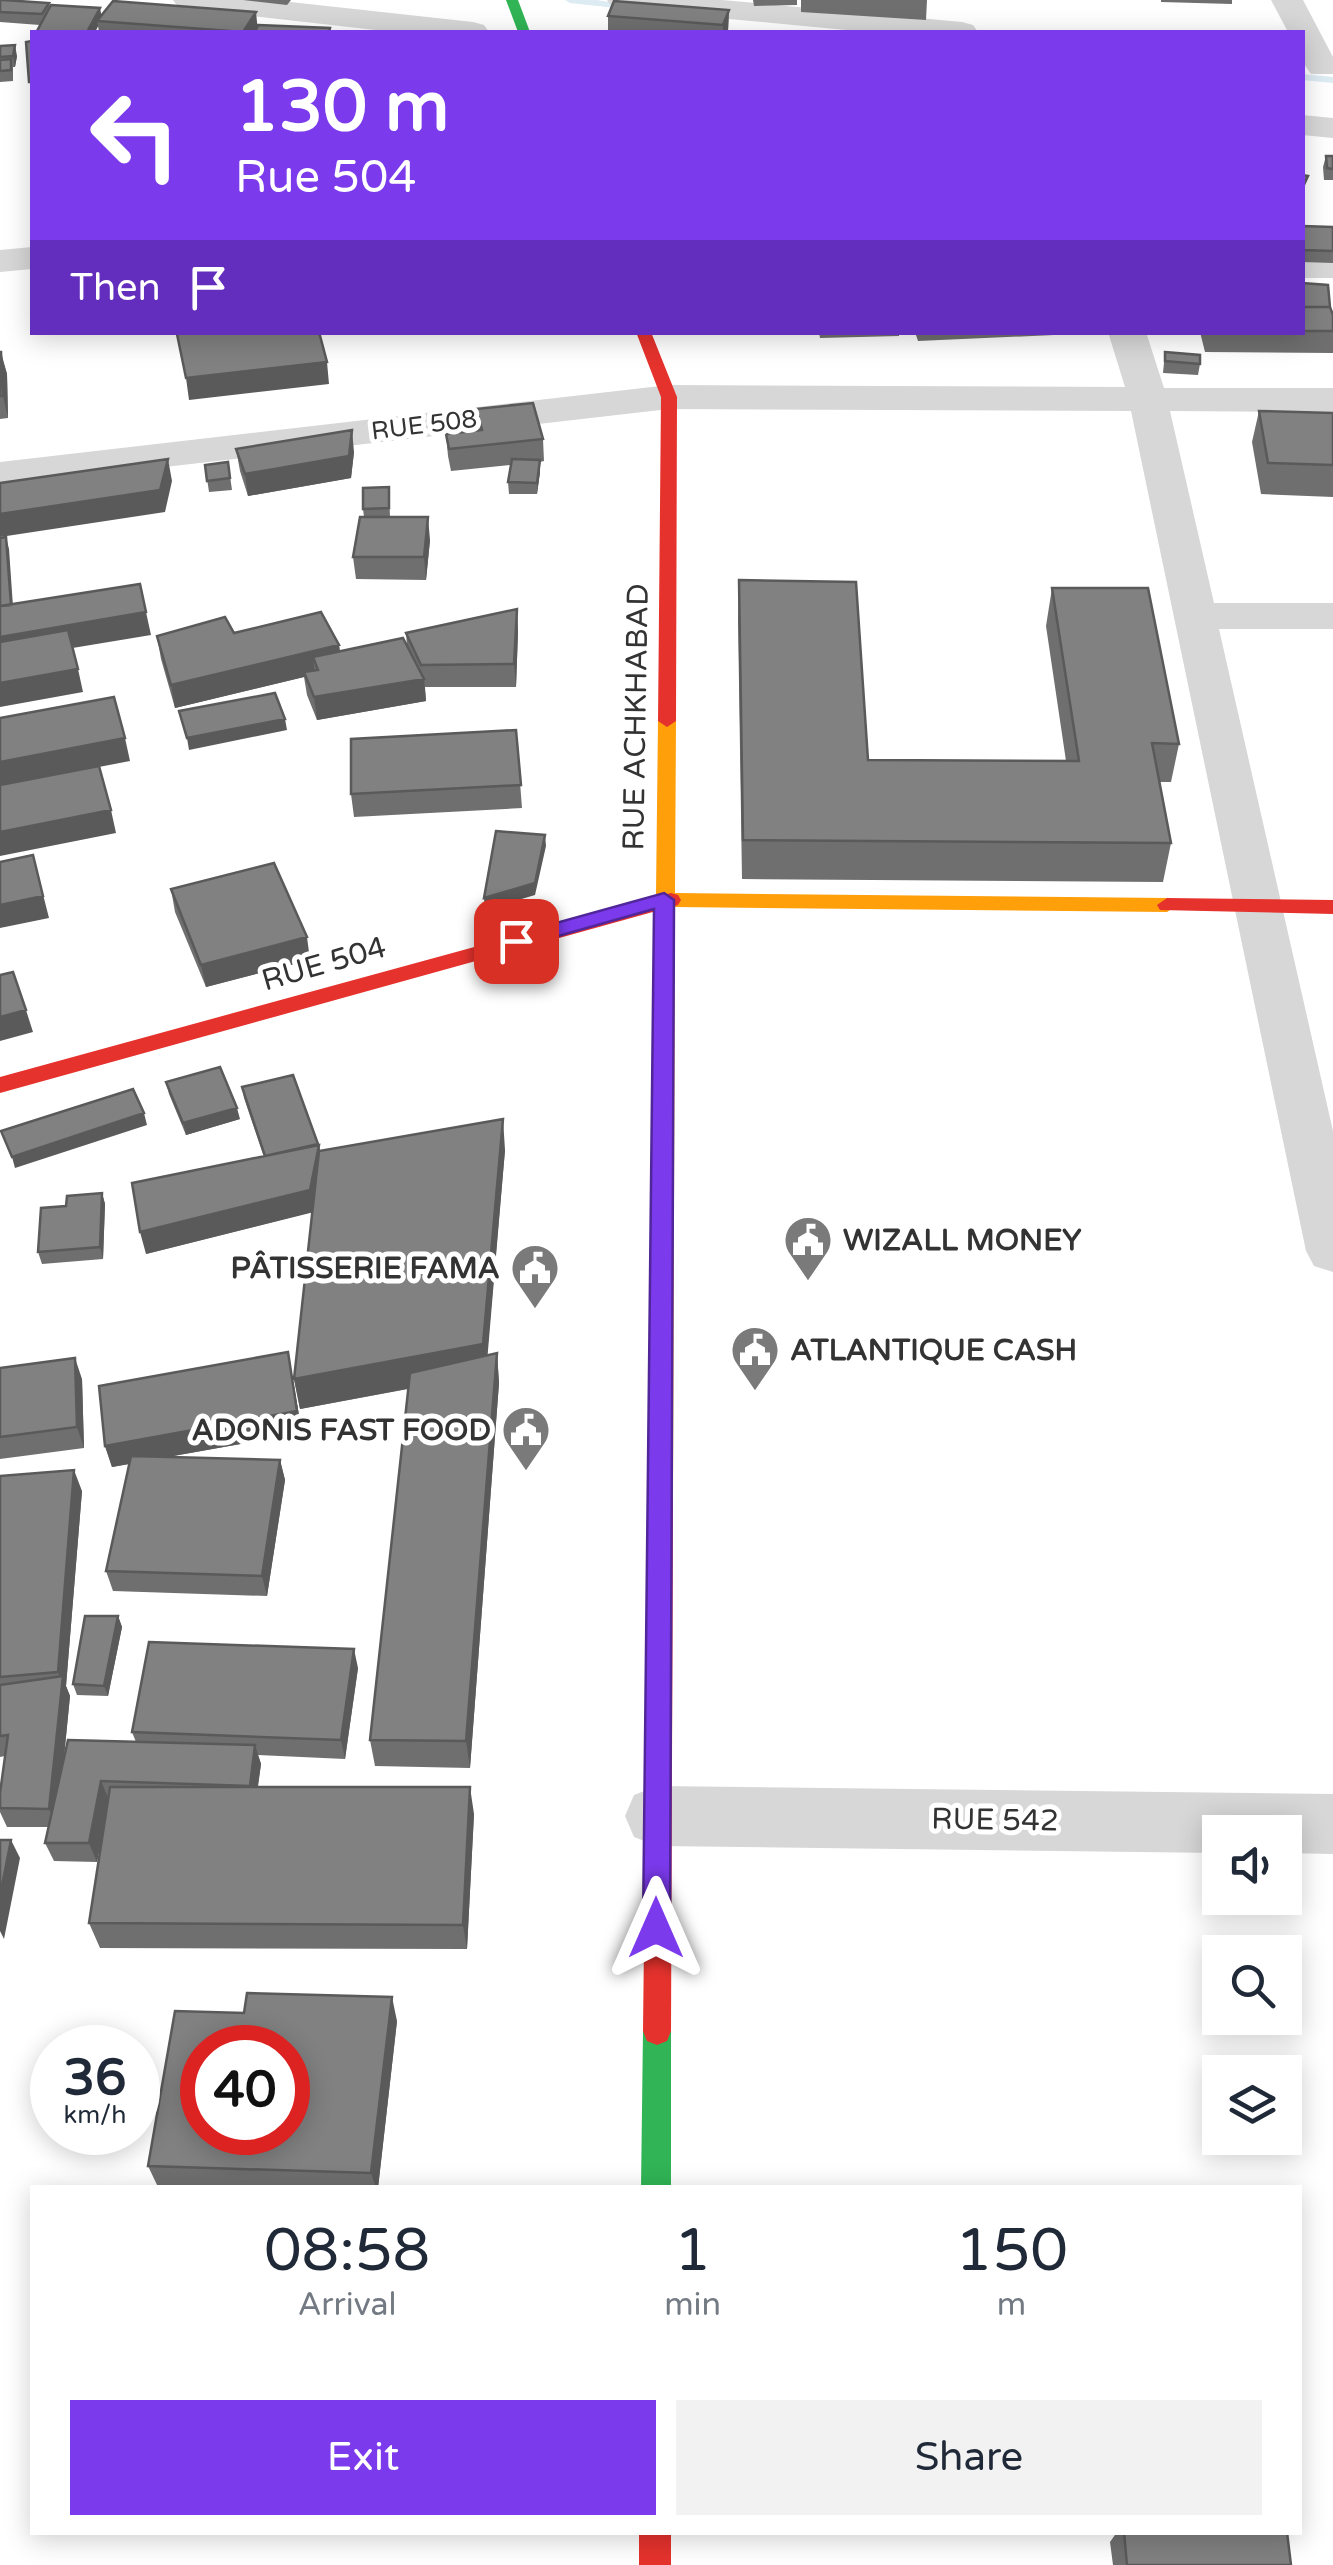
<!DOCTYPE html>
<meta charset="utf-8">
<style>
body{margin:0;font-family:"Varela Round",sans-serif;background:#f2f2f3;color:#1f2937;height:100vh;display:flex;flex-direction:column;font-size:38px;white-space:nowrap}
*{box-sizing:border-box;margin:0}
p{font-size:32px;color:#747a83}
.icon{flex:none;width:55px;height:55px;fill:none;stroke:currentColor;stroke-width:2;stroke-linecap:round;stroke-linejoin:round}
.map{position:relative;flex:1;overflow:hidden}
.details{position:absolute;left:30px;top:2185px;width:1272px;height:350px;display:flex;flex-direction:column;background:#fff;border-radius:0px;box-shadow:0 5px 25px #0003}
.details>*{flex:none}
.banner{position:absolute;left:30px;top:30px;width:1275px;height:305px;border-radius:0px;box-shadow:0 5px 25px #0003;background:#7c3aed;color:#fff;overflow:hidden}
.tools{position:absolute;left:1202px;top:1815px;display:grid;gap:20px}
.tools a{display:grid;place-items:center;width:100px;height:100px;border-radius:0px;background:#fff;box-shadow:0 5px 25px #0003;font-size:50px}
.speed{position:absolute;left:30px;top:2025px;display:flex;gap:20px;font-size:50px;font-weight:700;text-align:center}
.speed>*{display:grid;place-content:center;width:130px;height:130px;border-radius:50%;background:#fff;box-shadow:0 5px 25px #0003;line-height:1}
.speed small{font-size:25px;font-weight:400}
.speed .limit{border:15px solid #d22;background:#fff;color:#111}
.pin{position:absolute;display:grid;place-items:center;width:85px;height:85px;color:#fff;margin:-42px;border-radius:20px;box-shadow:0 5px 15px #0006}
.me{position:absolute;width:110px;margin:-55px;rotate:0deg;stroke-linejoin:round;filter:drop-shadow(0 0 8px #0008)}
.turn{display:flex;align-items:center;gap:35px;height:210px;padding:0 40px;font-size:45px}
.turn .icon{width:130px;height:130px;stroke-width:2.5}
.turn b{display:block;font-size:70px;line-height:85px}
.then{display:flex;align-items:center;height:95px;padding:0 40px;background:#0003;gap:20px;font-size:38px}
.eta{display:flex;justify-content:space-evenly;align-items:center;height:170px;text-align:center}
.eta b{font-size:60px;font-weight:600;line-height:70px}
.action{display:flex;gap:20px;margin-top:auto;padding:20px 40px}
.action a{flex:1;height:115px;border-radius:0px;background:#7c3aed;color:#fff;font-size:40px;font-weight:600;line-height:115px;text-align:center}
.action a+a{background:#f2f2f3;color:#1f2937}
.map>svg:first-child{display:block}
.lines{fill:none;stroke-linecap:round;stroke-linejoin:round}
.stream{fill:#ddebf3;fill-rule:evenodd}
.street{fill:#d7d7d7;fill-rule:evenodd}
.fast{fill:#30b455;fill-rule:evenodd}
.slow{fill:#ff9f0a;fill-rule:evenodd}
.jam{fill:#e5322d;fill-rule:evenodd}
.wall{fill:#6f6f6f}
.shaded-wall{fill:#5a5a5a}
.building{fill:#818181;stroke:#5a5a5a;stroke-width:2.5;fill-rule:evenodd}
.route{fill:#7c3aed;stroke:#51269a;stroke-width:2.5}
.labels{text-anchor:middle;dominant-baseline:central;stroke-width:10;stroke-linejoin:round;paint-order:stroke}
.far-street-label{font-size:25px;fill:#333;stroke:#fff}
.street-label{font-size:30px;fill:#333;stroke:#fff}
.poi-label{font-size:30px;font-weight:bold;fill:#333;stroke:#fff;text-anchor:start}
</style>
<div class="map">
<svg width="1333" height="2565" viewBox="0 0 1333 2565">
<rect width="100%" height="100%" fill="#fff"/>
<g class="lines">
<path class="stream" d="M565,0h32l42,7 -5,3 -64,-7z
M1302,74l31,3v6l-31,-3z"/>
<path class="street" d="M173,0h99l201,22 11,3 5,7h-96l-204,-23 -11,-2z
M607,0h115l240,22 11,3 5,7h-111l-244,-23 -11,-2z
M1271,0h32l30,57v17h-22l-9,-13v-29h-14z
M1302,115l31,3v20l-31,-3z
M32,247v22l-32,3v-22z
M1302,256h31v22h-31z
M1108,332h38l18,56h169v24l-163,-1 44,192h119v26h-114l114,502v141l-19,-6 -8,-15 -175,-840 -462,-2 -669,77v-24l669,-77 456,2z
M657,1786l676,8v60l-48,-1v-21h-65v21l-563,-7 -23,-9 -9,-21 9,-21z"/>
<path class="fast" d="M506,0h12l12,32h-12z
M657,2017l10,4 4,10v157h-30l2,-157 4,-10z"/>
<path class="slow" d="M667,715l9,6 -1,172 492,5 10,7 -10,7 -492,-5 -2,592 -3,7 -9,3 -9,-3 -3,-7 9,-778z"/>
<path class="jam" d="M636,332h15l26,65 -1,324 -9,6 -9,-6 3,-324z
M671,893l7,2 3,5 -3,5 -678,188v-16z
M1167,898l166,2v14l-173,-4 -3,-5z
M661,1489l9,3 3,7 -2,532 -4,10 -10,4 -10,-4 -4,-10 6,-532 3,-7z
M639,2532h32v33h-32z"/>
</g>
<path class="wall" d="M0,0l49,3 1,4 52,8 155,12 73,1 1,4h-232l-1,-6 -3,6h-58l3,-7 -40,-3z
M243,0h48l-4,5z
M753,0h44v5l-43,1z
M801,0h126l-1,20 -125,-8z
M1161,0h71v4l-71,-2z
M729,10l-1,22h-120v-16z
M0,46l17,10 -2,11h-2v14l-13,1z
M1326,156h7v24h-9l-1,-13z
M1302,226l31,1v36l-31,-1z
M1302,283l28,24 3,8v38l-128,-1 -5,-20h102z
M819,332h80v4l-79,2z
M915,332h139v3l-136,6z
M0,352l7,22 1,44 -8,1z
M1165,352l35,12 -2,11 -35,-2z
M476,409l67,30 1,22 -4,1v10l-3,22h-28l-1,-12 3,-17 -60,6 -3,-15 -2,-22 32,-3z
M1259,411l74,2v84l-72,-3 -9,-52z
M236,449l118,3 -3,26 -103,18 -8,-25z
M228,462l4,28 -23,2 -4,-27z
M389,487l1,30 40,23 -4,40 -70,-1 -3,-22 11,-40 -1,-8z
M739,580l129,180 198,1 -20,-135 6,-38 127,156 -8,38h-11l11,61 -8,39 -421,-3 -4,-260z
M517,609l1,23 -2,55h-91l1,14 -109,19 -10,-25 -3,-18 -129,31 -14,-49 -4,-23 182,9 1,7 67,-6 -1,-13z
M516,730l6,78 -168,9 -3,-23z
M171,889l139,71 -104,27 -31,-75z
M166,1082l74,37 -54,16 -17,-41z
M242,1087l77,58 1,6 185,-1 -18,205 10,-2 2,30 -29,385 -95,-2 -5,-26 38,-351 -108,20 -6,-30 18,-167 -166,42 118,-97 -20,-59z
M102,1193l3,11 -2,55 -61,5 -4,-12 28,-46z
M0,1368l82,11 2,69 -84,11z
M292,1374l10,59 -135,24 113,3 5,20 -18,116 -154,-5 -7,-20 23,-107 -17,3 -7,-21z
M0,1476l82,15 -16,195 4,10 -6,61 72,-15 -4,-10 226,-64 -13,91 -87,-4 3,9 -3,23 216,27 -7,135 -367,-1 -11,-25 16,-102 -8,41 -43,-1 -9,-18 4,-16h-42l-7,-15v-19l5,-37 -5,1z
M118,1616l4,11 -14,69 -31,-1 -4,-11z
M397,2021l-19,167 -220,-1 -10,-21z
M1117,2532h170l4,33h-178l-3,-23z"/>
<path class="shaded-wall" d="M100,8l2,10 -5,3 1,5 -3,6h-8z
M729,10l-1,20v2h-5v-7z
M256,12l2,20h-15z
M15,45l2,11 -2,11 -2,-11z
M1,352l6,22 1,44 -5,-22z
M327,362l2,22 -140,16 -3,-22z
M352,430l2,22 -3,26 -103,18 -3,-22z
M168,459l4,22 -7,31 -165,25v-23z
M540,460v12l-3,22v-11z
M428,517l2,23 -4,40 -2,-23z
M6,537l3,12 5,72 -14,2z
M517,609l1,23 -2,55 -2,-23z
M146,612l5,23 -151,25v-23z
M339,645l3,23 -29,-11 2,17 -11,-2v5l-129,31 -4,-23z
M78,669l5,23 -83,15v-24z
M424,679l2,22 -109,19 -3,-23z
M285,719l2,11 -98,20 -2,-12z
M125,738l5,23 -130,25v-24z
M111,810l5,23 -116,23v-24z
M545,835l1,11 -11,49 -50,15 -1,-12z
M33,855l16,63 -49,10v-23z
M307,937l3,23 -104,27 -5,-22z
M26,1010l7,22 -33,9v-24z
M237,1108l3,11 -54,16 -3,-12z
M144,1113l3,12 -132,43 -3,-11z
M503,1119l2,31 -19,224 -186,35 -6,-30z
M319,1145l4,23 -9,44 -168,42 -6,-22 179,-84z
M102,1193l3,11 -2,55 -3,-12z
M288,1352l14,81 -190,34 -7,-21z
M497,1353l2,30 -29,385 -4,-27z
M75,1358l7,21 2,69 -7,-21z
M280,1460l5,20 -18,116 -5,-20z
M74,1470l8,21 -16,195 4,10 -13,131 -8,-18 13,-127 -4,-10z
M118,1616l4,11 -14,69 -4,-10z
M354,1649l4,19 -13,91 -4,-19z
M255,1745l6,19 -6,40 -5,-18z
M101,1781l8,19 -12,62 -8,-19z
M470,1787l4,27 -7,135 -4,-24z
M11,1840l9,18 -16,81 -4,-8v-35z
M392,1997l5,24 -19,167h-2l-5,-15z"/>
<path class="building" d="M0,0h3l46,3 -7,11 -42,-2z
M113,1l143,11 -13,20 -146,-11z
M614,1l115,9 -6,15 -115,-9z
M51,5l49,3 -13,24 -50,-1z
M258,25l72,3 -1,4h-74z
M32,41v41h-3l-3,-40z
M15,45l-2,11 -13,1v-11z
M11,59v11l-11,1v-11z
M1326,156h7v13l-6,-1z
M1302,175l6,1 -6,13z
M1302,226l31,1v24l-31,-1z
M1302,283l26,2 2,22h-28z
M1302,307h28l3,8v16h-31z
M193,332h126l8,30 -141,16 -9,-44z
M0,352h1l2,44h-3z
M1165,352l35,3v9l-35,-3z
M533,403l10,36 -94,10 -3,-15 36,-4 -6,-21z
M1259,411l74,2v52l-65,-2z
M352,430l-3,26 -104,18 -9,-25z
M168,459l-8,31 -160,24v-31z
M512,459l28,1 -3,23 -29,-1z
M228,462l2,16 -23,3 -2,-16z
M389,487v21l-26,1v-21z
M360,517h68l-4,40h-71z
M6,537l5,68 -11,1v-68z
M739,580l117,2 12,178 211,1 -27,-173h96l31,156 -27,-1 19,100 -428,-3z
M140,584l6,28 -146,25v-31z
M517,609l-3,55 -93,1 -15,-32z
M321,612l18,33 -168,40 -14,-49 68,-19 9,16z
M68,630l10,39 -78,14v-41z
M403,638l21,41 -110,18 -10,-25 14,-2 -5,-13z
M275,693l10,26 -98,19 -8,-27z
M114,697l11,41 -125,24v-44z
M516,730l5,55 -170,9v-55z
M99,766l12,44 -111,22v-47z
M496,831l49,4 -10,48 -51,15z
M33,855l10,41 -43,9v-43z
M274,863l33,74 -106,28 -30,-76z
M13,972l13,38 -26,7v-42z
M220,1067l17,41 -54,15 -17,-41z
M293,1075l25,69 -53,12 -23,-69z
M133,1089l11,24 -132,44 -11,-26z
M503,1119l-20,225 -189,35 25,-228z
M319,1145l-9,45 -170,42 -8,-49z
M102,1193l-2,54 -62,5 3,-44 25,-2 1,-10z
M288,1352l9,59 -192,35 -6,-60z
M497,1353l-31,388 -96,-1 40,-367z
M75,1358l2,69 -77,10v-69z
M131,1456l149,4 -18,116 -156,-5z
M74,1470l-16,202 -58,5v-201z
M85,1616h33l-14,70 -31,-2z
M149,1642l205,7 -13,91 -209,-8z
M63,1676l-14,133 -49,-1v-15l8,-58 -8,1v-51z
M68,1740l187,5 -5,41 -149,-5 -12,62h-44z
M110,1787h360l-7,138 -374,-2z
M0,1840h11l-11,56z
M247,1993l145,4 -21,176 -223,-7 27,-155 69,2zM202,2048h86v84h-86z
M1124,2532h163l4,33h-164z"/>
<path class="route" d="M664,893l10,7 -4,1028 -4,9 -10,4 -9,-4 -4,-9 11,-1019 -138,39 -10,-7 3,-5z"/>
<defs>
<g id="civic-pin" transform="scale(2.5)"><path d="M0 17L-7.5 6A9.5 9.5 0 1 1 7.5 6Z" fill="#7a7a7a" stroke="#fff"/><path d="M-.6-6.5H3V-4.5H.6V-3L4-1V1h2V6H-6V1h2V-1L-.6-3ZM-1.2 2.5V6h2.4V2.5Z" fill="#fff"/></g>
</defs>
<g fill-rule="evenodd">
<use href="#civic-pin" x="808" y="1240"/>
<use href="#civic-pin" x="535" y="1268"/>
<use href="#civic-pin" x="755" y="1350"/>
<use href="#civic-pin" x="526" y="1430"/>
</g>
<g class="labels">
<g class="far-street-label">
<text transform="translate(424 425) rotate(-7)">RUE 508</text>
</g>
<g class="street-label">
<text transform="translate(636 717) rotate(-89)">RUE ACHKHABAD</text>
<text transform="translate(324 964) rotate(-16)">RUE 504</text>
<text transform="translate(995 1820) rotate(1)">RUE 542</text>
</g>
<g class="poi-label">
<text x="843" y="1240">WIZALL MONEY</text>
<text x="500" y="1268" text-anchor="end">PÂTISSERIE FAMA</text>
<text x="790" y="1350">ATLANTIQUE CASH</text>
<text x="491" y="1430" text-anchor="end">ADONIS FAST FOOD</text>
</g>
</g>
</svg>
<div class="tools">
<a><svg class="icon" aria-label="sound" viewBox="0 0 24 24"><path d="M4 9h4l5-4v14l-5-4H4zM17 9q2 3 0 6"/></svg></a>
<a><svg class="icon" aria-label="search" viewBox="0 0 24 24"><circle cx="10" cy="10" r="6"/><path d="M15 15l6 6"/></svg></a>
<a><svg class="icon" aria-label="layers" viewBox="0 0 24 24"><path d="M12 4l9 5-9 5-9-5zM3 14l9 5 9-5"/></svg></a>
</div>
<div class="speed"><div>36<small>km/h</small></div><div class="limit">40</div></div>
<div class="pin" style="left:516px;top:941px;background:#d93025"><svg class="icon" aria-label="arrive" viewBox="0 0 24 24"><path d="M6 21V4h12l-3 4 3 4H6"/></svg></div>
<svg class="me" style="left:656px;top:1928px" viewBox="-20 -20 40 40"><path d="M0-17L14 15 0 8-14 15z" fill="#7c3aed" stroke="#fff" stroke-width="4"/></svg>
<div class="banner">
<div class="turn"><svg class="icon" aria-label="left" viewBox="0 0 24 24"><path d="M17 20v-9H6M10 6l-5 5 5 5"/></svg><div><b>130 m</b>Rue 504</div></div>
<div class="then">Then<svg class="icon" aria-label="arrive" viewBox="0 0 24 24"><path d="M6 21V4h12l-3 4 3 4H6"/></svg></div>
</div>
<section class="details">
<div class="eta">
<div><b>08:58</b><p>Arrival</p></div>
<div><b>1</b><p>min</p></div>
<div><b>150</b><p>m</p></div>
</div>
<div class="action"><a>Exit</a><a>Share</a></div>
</section>
</div>
